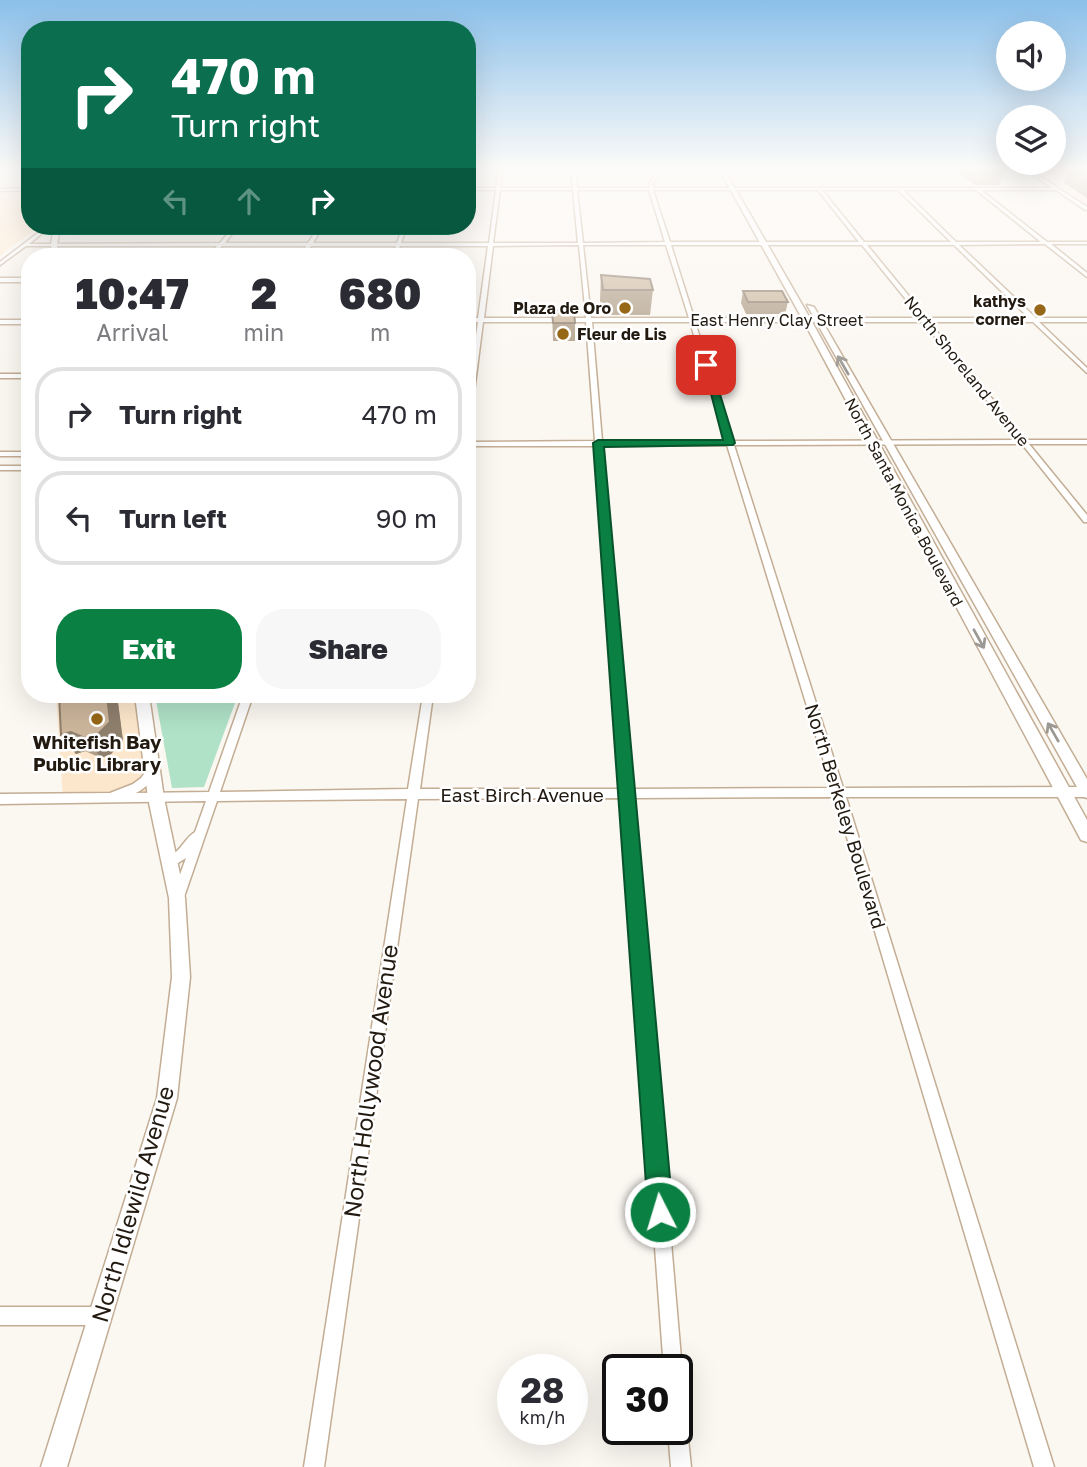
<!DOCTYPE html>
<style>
body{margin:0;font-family:"Golos Text",sans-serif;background:#f7f7f7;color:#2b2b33;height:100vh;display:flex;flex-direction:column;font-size:26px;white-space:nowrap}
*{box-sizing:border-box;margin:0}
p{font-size:23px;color:#7c7c81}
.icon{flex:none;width:38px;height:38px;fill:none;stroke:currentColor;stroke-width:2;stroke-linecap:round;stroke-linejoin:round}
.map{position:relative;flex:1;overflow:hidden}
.panel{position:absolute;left:21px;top:248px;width:455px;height:455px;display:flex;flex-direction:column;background:#fff;border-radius:28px;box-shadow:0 7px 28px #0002}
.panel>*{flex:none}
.hud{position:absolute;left:21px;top:21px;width:455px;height:214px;border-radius:28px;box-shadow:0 7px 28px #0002;background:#0b6e4f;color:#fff;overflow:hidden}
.buttons{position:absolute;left:996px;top:21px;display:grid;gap:14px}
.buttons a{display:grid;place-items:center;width:70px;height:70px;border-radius:50%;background:#fff;box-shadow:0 7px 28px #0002;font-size:35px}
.speed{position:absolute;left:497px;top:1354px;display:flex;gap:14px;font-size:35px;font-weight:700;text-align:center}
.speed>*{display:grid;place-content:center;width:91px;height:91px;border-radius:50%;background:#fff;box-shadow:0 7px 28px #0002;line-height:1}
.speed small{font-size:18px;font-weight:400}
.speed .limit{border:4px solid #111;border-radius:10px;background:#fff;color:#111}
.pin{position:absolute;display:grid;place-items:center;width:60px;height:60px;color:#fff;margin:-30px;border-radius:14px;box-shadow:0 4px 10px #0006}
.me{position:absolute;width:77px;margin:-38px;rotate:355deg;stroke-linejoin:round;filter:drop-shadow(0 0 5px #0008)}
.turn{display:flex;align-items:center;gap:24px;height:147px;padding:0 35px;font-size:32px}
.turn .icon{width:91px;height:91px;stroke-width:2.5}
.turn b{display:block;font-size:49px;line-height:60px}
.lanes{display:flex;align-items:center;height:66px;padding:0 35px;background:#0003;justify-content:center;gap:35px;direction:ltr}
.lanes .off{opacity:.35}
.eta{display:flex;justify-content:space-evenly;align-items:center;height:119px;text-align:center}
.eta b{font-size:42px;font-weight:800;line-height:49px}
.primary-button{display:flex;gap:14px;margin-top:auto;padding:14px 35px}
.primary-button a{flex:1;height:80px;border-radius:28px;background:#0b8043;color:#fff;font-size:28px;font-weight:800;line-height:80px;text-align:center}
.primary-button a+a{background:#f7f7f7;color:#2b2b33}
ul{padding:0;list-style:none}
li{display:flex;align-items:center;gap:21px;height:94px;margin:0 14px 10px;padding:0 21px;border:4px solid #e1e1e2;border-radius:28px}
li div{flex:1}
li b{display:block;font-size:26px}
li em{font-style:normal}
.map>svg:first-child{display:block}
.built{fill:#fde7cc}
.industrial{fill:#fde8e4}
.green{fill:#afe2c7}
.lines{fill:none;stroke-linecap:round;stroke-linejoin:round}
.minor-casing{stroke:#c3ad94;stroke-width:3}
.tertiary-casing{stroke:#c3ad94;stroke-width:3}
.minor{fill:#fff;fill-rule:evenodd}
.tertiary{fill:#fff;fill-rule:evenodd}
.wall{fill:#af9d86}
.shaded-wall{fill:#8f7f6d}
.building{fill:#ccb69c;stroke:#8f7f6d;stroke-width:2}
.oneway{stroke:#9c9893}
.route{fill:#0b8043;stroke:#07532c;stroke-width:2}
.poi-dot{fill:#966717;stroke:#fff;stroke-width:2.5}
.labels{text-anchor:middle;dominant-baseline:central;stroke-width:5;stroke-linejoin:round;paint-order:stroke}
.far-poi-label{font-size:16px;font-weight:bold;fill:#221a10;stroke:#fff;text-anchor:end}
.far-street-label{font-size:16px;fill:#221a10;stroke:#fff}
.poi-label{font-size:19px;font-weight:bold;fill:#221a10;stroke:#fff}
.street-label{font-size:19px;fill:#221a10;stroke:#fff}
.near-street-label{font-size:23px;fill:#221a10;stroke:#fff}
</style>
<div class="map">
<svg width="1087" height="1467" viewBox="0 0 1087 1467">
<rect width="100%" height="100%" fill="#fbf7f1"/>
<path class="built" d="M0,192h30v34h10l-40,30z
M56,695h86l14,103h-93z"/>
<path class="industrial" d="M1030,169h57v37z"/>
<path class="green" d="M155,695h83l-34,92 -32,1z"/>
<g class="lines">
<g class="minor-casing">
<path id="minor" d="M499,169h4l-3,19h73l-2,-19h4l2,19h72v-6l6,-6 -3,-7h4l3,7 -6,6v6h399l-27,-19h4l58,38v3h-2l-29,-20h-75l66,52h40v2h-36l36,29v4l-42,-33 -86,1 77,73h51v4h-48l48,46v5l-54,-51h-104l97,118h61v4h-58l58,71v7h-3l-62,-78 -288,1 109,343 244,-1v10h-241l208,670h-20l-199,-670 -202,1 49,572 -5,7v-7h-13l-42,-572 -204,1 -94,668h-20l103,-668 -190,2 -33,96 -2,4 -4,2 -4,-2 -2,-4 14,-39 -16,10 -4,-1 -2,-4c4,-6 9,-8 14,-13 6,-6 9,-13 17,-18l11,-31 -206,3v-10l110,-1 23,-9 8,-6 7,-10h8l1,3c-5,10 -11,17 -21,22l73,-1 34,-97h10l-33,97 188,-3 15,-94h10l-13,94h201l-25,-343h-129v-4l128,-1 -9,-119h-103l-13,101 -3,2v-28l11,-75h-11v-4h11l10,-72h-88l-4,11h-4l4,-11h-85l-7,11h-4l6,-11h-84l-9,11h-4l8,-11h-191l-26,19v-3l47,-36h4l-22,18 191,-1 14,-17h4l-13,17h83l11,-17h4l-10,17h84l6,-17h4l-6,17h88l7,-53h-29v-2h29zM500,190h73l5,53h-85zM577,190h72l16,52 -82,1zM653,190h165l41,52h-189zM822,190h76l53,52h-87zM903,190h73l65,52h-85zM579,245l7,73h-102l9,-72zM583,245h83l23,73h-98zM671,245h191l59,73h-227zM867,245h87l75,73h-102zM592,322h98l36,119h-124zM695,322h228l96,118 -286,1zM727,445l105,343 -200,1 -29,-343z
M30,188v2l-30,1v-2z
M0,278h30v4h-30z
M0,320h30v4h-30z
M0,374h30v4h-30z
M0,452h30v4h-30z
M0,466h30v4h-30z
M0,1307h99l6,3 3,6 -3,6 -6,3h-99z
M677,1411l7,2 2,7 5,47h-20l-3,-37h9z"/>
</g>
<g class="tertiary-casing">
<path id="tertiary" d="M719,169h5l87,151 276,500v22l-6,-2 -278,-520z
M54,226h6l-3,19 2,12h-6l-2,-12z
M807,305l7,2 273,472v19l-5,-2z
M135,695h14l15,103 21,100 5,79 -13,121 -110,369h-26l116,-369 15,-121 -3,-79 -21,-100z"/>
</g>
<use href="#minor" class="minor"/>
<use href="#tertiary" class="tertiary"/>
</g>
<path class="wall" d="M957,169h43l4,3 -5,13h-24l-18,-14z
M1070,169h17v29l-23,-15z
M601,275l52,15 -3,25h-48l-2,-15z
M743,291l45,11 -3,12h-39l-5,-11z
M552,310l23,13v18h-22z
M59,695h58l6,46 -12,13 -10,4 -16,-7 -9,3 -15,-19z"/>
<path class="shaded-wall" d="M107,695h10l6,46 -12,13 -10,4 -14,-19z
M71,732l14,19 -9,3 -15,-19z"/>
<path class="building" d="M976,169h24l4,3h-24z
M601,275l49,4 3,11h-50z
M743,291h39l6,11h-40z
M552,310h22l1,13h-22z
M59,695h48l3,27 -13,13 -10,4 -16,-7 -10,3z"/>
<defs><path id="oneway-shaft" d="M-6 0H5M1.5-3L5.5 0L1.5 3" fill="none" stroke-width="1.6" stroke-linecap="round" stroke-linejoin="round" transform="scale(1.75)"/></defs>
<g class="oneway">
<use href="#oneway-shaft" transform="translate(843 365) rotate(-120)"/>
<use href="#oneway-shaft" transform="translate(979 639) rotate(61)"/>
<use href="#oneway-shaft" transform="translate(1053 732) rotate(-120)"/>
</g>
<linearGradient id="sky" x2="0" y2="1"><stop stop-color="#8bc0ea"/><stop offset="0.45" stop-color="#fdfbf9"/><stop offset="1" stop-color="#fdfbf9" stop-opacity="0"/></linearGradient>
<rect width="1087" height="374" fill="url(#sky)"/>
<path class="route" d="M703,363l8,2 24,78 -2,2 -129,2 69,765 -4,8 -9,4 -8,-4 -4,-8 -55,-769 5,-3h125z"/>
<g class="poi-dot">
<circle cx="625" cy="308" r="7"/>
<circle cx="1040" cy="310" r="7"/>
<circle cx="563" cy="334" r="7"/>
<circle cx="97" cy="719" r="7"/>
</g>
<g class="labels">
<g class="far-poi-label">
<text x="1026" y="301">kathys<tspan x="1026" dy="18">corner</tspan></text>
<text x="611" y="308">Plaza de Oro</text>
<text x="577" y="334" text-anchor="start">Fleur de Lis</text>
</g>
<g class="far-street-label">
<text x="777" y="320">East Henry Clay Street</text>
<text transform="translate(967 371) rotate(51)">North Shoreland Avenue</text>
<text transform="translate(904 502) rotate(62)">North Santa Monica Boulevard</text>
</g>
<g class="poi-label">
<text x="97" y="741">Whitefish Bay<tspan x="97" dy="22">Public Library</tspan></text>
</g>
<g class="street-label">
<text x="522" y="794">East Birch Avenue</text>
<text transform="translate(846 816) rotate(73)">North Berkeley Boulevard</text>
</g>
<g class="near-street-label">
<text transform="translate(370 1081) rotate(-82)">North Hollywood Avenue</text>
<text transform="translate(132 1204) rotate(-74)">North Idlewild Avenue</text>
</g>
</g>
</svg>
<div class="buttons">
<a><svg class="icon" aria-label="sound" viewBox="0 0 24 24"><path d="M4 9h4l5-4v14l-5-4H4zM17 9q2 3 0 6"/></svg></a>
<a><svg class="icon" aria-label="layers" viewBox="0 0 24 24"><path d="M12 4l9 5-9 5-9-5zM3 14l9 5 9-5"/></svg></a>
</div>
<div class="speed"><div>28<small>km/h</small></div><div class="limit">30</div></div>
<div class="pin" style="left:706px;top:365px;background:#d93025"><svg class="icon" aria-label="arrive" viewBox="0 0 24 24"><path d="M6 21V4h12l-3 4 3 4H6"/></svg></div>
<svg class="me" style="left:660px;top:1212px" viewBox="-20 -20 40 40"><circle r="17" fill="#0b8043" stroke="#fff" stroke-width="3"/><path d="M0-11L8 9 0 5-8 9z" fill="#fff"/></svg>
<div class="hud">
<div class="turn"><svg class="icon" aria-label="right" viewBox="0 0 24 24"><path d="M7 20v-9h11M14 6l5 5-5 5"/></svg><div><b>470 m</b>Turn right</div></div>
<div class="lanes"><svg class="icon off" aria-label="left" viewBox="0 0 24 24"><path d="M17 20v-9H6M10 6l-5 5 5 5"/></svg><svg class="icon off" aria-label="ahead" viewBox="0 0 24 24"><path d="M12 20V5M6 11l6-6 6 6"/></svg><svg class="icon" aria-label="right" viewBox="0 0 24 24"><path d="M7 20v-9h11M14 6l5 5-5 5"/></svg></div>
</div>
<section class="panel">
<div class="eta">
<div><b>10:47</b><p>Arrival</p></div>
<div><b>2</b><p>min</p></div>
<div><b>680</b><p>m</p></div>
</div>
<ul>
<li><svg class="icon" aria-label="right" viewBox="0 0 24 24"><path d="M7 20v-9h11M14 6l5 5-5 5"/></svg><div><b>Turn right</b></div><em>470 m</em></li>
<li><svg class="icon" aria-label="left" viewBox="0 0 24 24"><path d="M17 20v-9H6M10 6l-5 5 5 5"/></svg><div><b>Turn left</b></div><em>90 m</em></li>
</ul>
<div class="primary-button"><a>Exit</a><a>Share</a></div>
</section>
</div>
